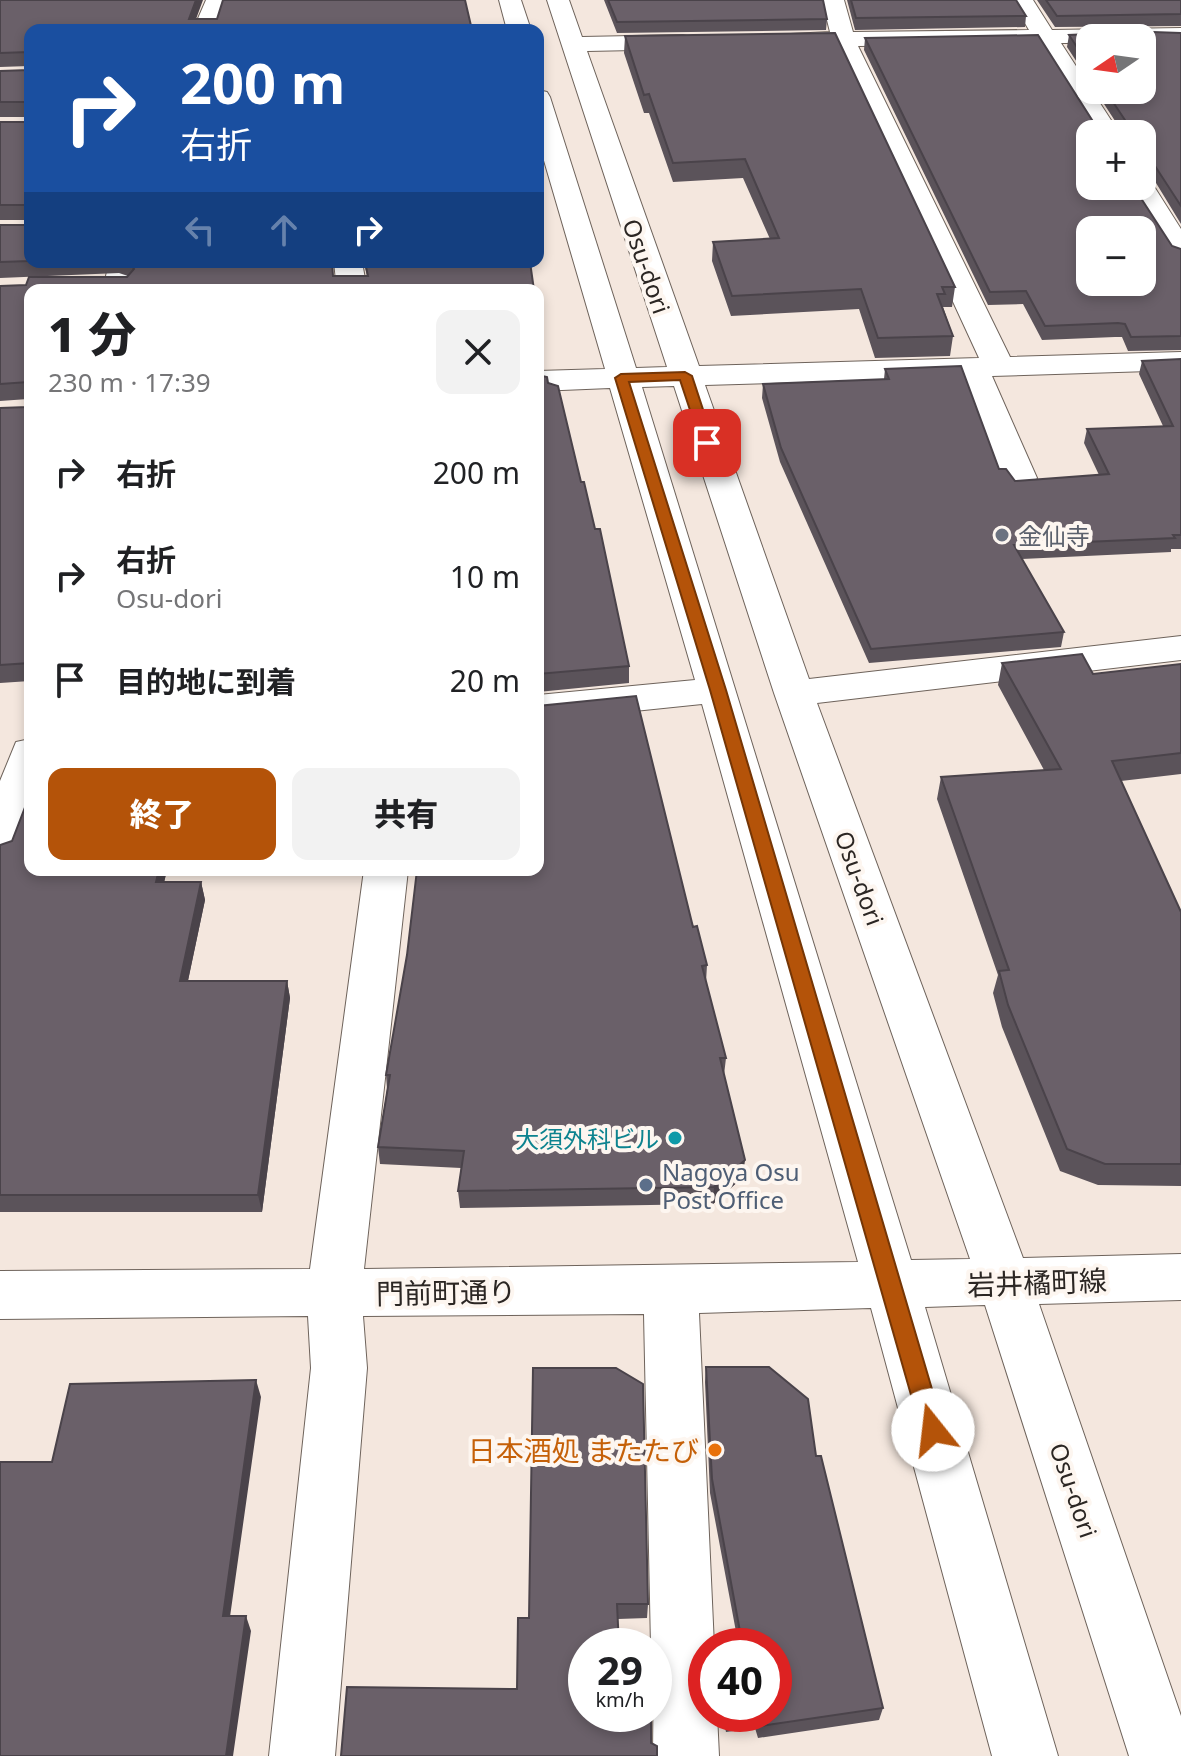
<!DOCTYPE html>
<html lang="ja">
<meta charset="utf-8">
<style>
body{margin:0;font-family:"Noto Sans","Noto Sans JP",sans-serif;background:#f2f2f2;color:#202124;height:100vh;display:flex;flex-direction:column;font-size:30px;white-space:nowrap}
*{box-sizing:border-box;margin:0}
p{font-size:26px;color:#757577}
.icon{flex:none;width:44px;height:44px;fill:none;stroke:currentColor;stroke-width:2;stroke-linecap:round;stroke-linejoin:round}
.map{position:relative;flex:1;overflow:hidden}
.panel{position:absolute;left:24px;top:284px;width:520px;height:592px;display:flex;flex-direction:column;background:#fff;border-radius:16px;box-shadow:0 4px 12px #0003}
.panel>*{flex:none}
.top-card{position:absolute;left:24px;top:24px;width:520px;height:244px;border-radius:16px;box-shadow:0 4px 12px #0003;background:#1a4fa0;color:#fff;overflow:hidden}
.needle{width:52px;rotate:257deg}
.controls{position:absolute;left:1076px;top:24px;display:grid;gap:16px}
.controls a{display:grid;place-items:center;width:80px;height:80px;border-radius:16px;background:#fff;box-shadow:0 4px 12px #0003;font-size:40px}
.speed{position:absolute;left:568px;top:1628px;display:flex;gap:16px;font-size:40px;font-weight:700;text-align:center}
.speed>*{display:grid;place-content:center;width:104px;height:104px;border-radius:50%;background:#fff;box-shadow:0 4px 12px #0003;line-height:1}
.speed small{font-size:20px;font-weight:400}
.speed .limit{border:12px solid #d22;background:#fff;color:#111}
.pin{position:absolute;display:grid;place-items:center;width:68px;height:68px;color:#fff;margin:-34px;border-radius:16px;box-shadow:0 4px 12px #0006}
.me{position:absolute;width:88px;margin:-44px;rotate:344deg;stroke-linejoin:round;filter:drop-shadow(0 0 6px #0008)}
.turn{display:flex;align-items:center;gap:28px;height:168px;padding:0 24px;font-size:36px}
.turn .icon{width:104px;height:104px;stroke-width:2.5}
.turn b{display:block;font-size:56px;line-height:68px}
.lanes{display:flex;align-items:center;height:76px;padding:0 24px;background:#0003;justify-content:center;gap:40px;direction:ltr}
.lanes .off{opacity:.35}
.round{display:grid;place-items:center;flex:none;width:84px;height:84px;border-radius:16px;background:#f2f2f2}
.headline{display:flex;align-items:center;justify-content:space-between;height:136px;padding:0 24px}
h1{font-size:48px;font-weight:800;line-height:60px}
.primary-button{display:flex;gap:16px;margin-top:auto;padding:16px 24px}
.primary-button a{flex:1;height:92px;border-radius:16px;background:#b45309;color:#fff;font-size:32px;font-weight:800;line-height:92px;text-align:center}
.primary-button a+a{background:#f2f2f2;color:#202124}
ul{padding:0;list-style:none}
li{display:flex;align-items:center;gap:24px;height:104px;padding:0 24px}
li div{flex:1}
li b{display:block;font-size:30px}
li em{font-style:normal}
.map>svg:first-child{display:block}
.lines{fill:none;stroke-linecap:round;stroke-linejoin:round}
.minor-casing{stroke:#6e635b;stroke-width:2}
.minor{fill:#fff;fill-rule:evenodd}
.wall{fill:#5b535a}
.shaded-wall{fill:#4a434a}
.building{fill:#6a6069;stroke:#4a434a;stroke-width:2;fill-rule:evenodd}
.route{fill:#b45309;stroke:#753606;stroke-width:2}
.worship-dot{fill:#6b7280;stroke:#fdf6f0;stroke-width:3}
.culture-dot{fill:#0f9aa8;stroke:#fdf6f0;stroke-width:3}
.service-dot{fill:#5c6f8a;stroke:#fdf6f0;stroke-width:3}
.food-dot{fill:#e8710a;stroke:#fdf6f0;stroke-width:3}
.labels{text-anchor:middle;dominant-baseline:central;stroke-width:8;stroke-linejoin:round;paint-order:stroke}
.street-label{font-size:24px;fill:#2b2623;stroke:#fdf6f0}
.worship-label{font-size:24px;fill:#5b616d;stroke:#fdf6f0;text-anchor:start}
.culture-label{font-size:24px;fill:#0d838f;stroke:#fdf6f0;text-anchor:end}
.service-label{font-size:24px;fill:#4e5e75;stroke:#fdf6f0;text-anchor:start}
.near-street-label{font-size:28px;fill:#2b2623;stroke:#fdf6f0}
.near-food-label{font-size:28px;fill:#c56008;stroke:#fdf6f0;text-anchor:end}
</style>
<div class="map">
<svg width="1181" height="1756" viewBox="0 0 1181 1756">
<rect width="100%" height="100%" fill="#f4e7de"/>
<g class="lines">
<g class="minor-casing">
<path id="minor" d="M206,0h22l-11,30h-24z
M499,0h22l10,30h-24z
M547,0h22l13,37 101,-2 8,2 4,5 -4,5 -8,2 -96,2 112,315 280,-8 -144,-312 -56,1 -8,-2 -4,-5 4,-5 59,-3 -8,-32h22l9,32 176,-2 -18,-30h22l19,30 129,-2v14l-91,-4v5h-29l59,91h-26l-56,-90 -180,2 152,311 171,-5v18l-189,6 45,102 -5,7 -12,3 -12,-3 -5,-7 -42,-101 -256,8 104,294 372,-43v24l-364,43 206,555 158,-4v46l-142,4 142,412v40h-52l-144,-451 -60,2 133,449h-66l-121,-448 -172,5 15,333h-8v68h11l2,42h-66l1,-110h-3l-7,-332 -281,2 4,52 -32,388h-66l42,-388 -3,-52 -308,3v-48l310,-2 54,-399h44l-44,399 494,-7 -156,-558 -164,17v-26l157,-15 -85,-292 -72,3v-20l67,-2 -67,-229v-50l9,2 3,5 86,271 31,-1zM674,386l100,307 196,566 -59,1 -269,-873z
M1142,178l8,2 31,49v31l-10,-3 -45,-71h16z
M109,262h28l-4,28h-30z
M334,262h28l5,28h-30z
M30,739v80l-15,39 -15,4v-81l16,-39z"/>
</g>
<use href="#minor" class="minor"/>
</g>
<path class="wall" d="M0,0l196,19 276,11h-442v232h302l1,14h34l-3,-14h166l4,28h-504v391l-30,2v-275l28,-1v-8l-28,2v-115l26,-1 101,-8 1,-1 -9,-3 -119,5v-53h29v-5h-29v-98h29v-5h-29v-46l29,-1v-4l-29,1z
M604,0h219l4,19 -1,11 -209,3z
M847,0h169l10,16 -1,11 -170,3z
M1037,0h144v26l-126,1z
M1181,33v191l-28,-46 -10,-3 -1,2v-43h-52l82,112 9,3v101l-53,1 -6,-14h-7l-73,3 -19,-36 -35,1 -124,-255 1,-12 229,85 23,1 -22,-34h47l-52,-52v44l-23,-35 2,-12z
M625,36l330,251 -3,20h-9l10,29 -3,20 -75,2 -16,-49 -128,7 -19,-55 1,-19 57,-3 -27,-61 -70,4 -24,-69h-5l-20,-60z
M1181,359v190h-10v3l-149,7 42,73 -3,15 -192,16 -89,-201 -18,-64 1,-14 121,-5 1,-10 114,100 16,12 84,-6 -15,-32 3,-14 76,-3 -24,-52 3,-13z
M538,375l10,8 33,99 14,47 34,137v17l-91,9z
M1002,663l91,11 88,-10v110l-60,7 60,131v274l-83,-1 -38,-14 -58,-144 -9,-34 5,-18 -61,-176 4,-22 103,-7 -46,-85z
M0,845l30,25h137l-3,12h37l4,18 -17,81h99l3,17 -28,214h-262z
M693,927l14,38 -1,17 20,76 -2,17 19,102 -30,27 -253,4 -2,-17 3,-23 -81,-4 -2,-17 9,-58 -1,-14 21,-120z
M706,1367l110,89 67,252 -4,12 -121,18 -3,-10 -29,4 -4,-18h52v-68h-62v-5l25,-4 -27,-144 -5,-111z
M533,1368l115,236 -1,14 -29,1 -32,95 65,29 -134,-54 12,-71z"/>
<path class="shaded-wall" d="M196,0h7l-11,30 -3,-11z
M542,352l1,16 -5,2v-17z
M159,870h8l-7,30 -4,-18z
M201,882l4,18 -21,99 -4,-18z
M287,981l3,17 -28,214 -4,-17z
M745,1160l-2,17 -30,27 1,-17z
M256,1380l5,17 -33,234 -5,-15z
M246,1616l5,15 -18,125h-7z"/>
<path class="building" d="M0,0h196l-7,19h28l6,-19h242l7,30h-442v231l-30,1v-37h29v-20h-29v-83h29v-20h-29v-31l29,-1v-18l-29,1z
M608,0h215l4,19 -210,3z
M851,0h165l10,16 -170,2z
M1046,0h135v14l-124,2z
M1095,30l86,3v173l-26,-40 -10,-3 -3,7v-36h-52v52h43l39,60 9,3v87l-50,1 -6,-13 -7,-1 -73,3 -19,-35 -36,1 -125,-254 173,-3 56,88 29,2 2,-5 -20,-30h37v-52h-52v29l-21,-32 23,-1zM1090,230h52v52h-52z
M835,33l120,254h-13l3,7h-8l16,42 -75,2 -17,-49 -129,7 -19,-54 66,-4 -34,-79 -72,4 -24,-69 -5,1 -19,-59z
M129,262h203l1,14h35l-3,-14h165l4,28h-504v373l-30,2v-257l28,-1v-25l-28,2v-98l26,-1 3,-8h98l7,-8z
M538,330l4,22 -4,1z
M1181,359v176h-8l2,3 -161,7 50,87 -193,17 -90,-201 -18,-64 126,-5 -4,-10 76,-3 38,103h7l9,12 94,-7 -22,-45 86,-3 -31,-65z
M538,375l9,2 1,6 10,3 23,96h3l11,47h5l29,137 -91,8z
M1082,654l11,20 88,-10v89l-69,8 69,151v252h-76l-38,-15 -59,-144 -9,-34 10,-1 -68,-193 120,-8 -59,-106z
M636,696l57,231 4,-1 10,39 -5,1 24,92h-6l25,102 -31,27 -256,4 6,-40 -86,-4 12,-72h-4l21,-120 10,-85h121v-164z
M30,761v109h129l-3,12h45l-21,99h107l-29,214h-258v-350l12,-4 15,-39 1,-40z
M706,1367h63l39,32 8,57h5l62,252 -123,18 -3,-11 -30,5 -1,-6h48v-68h-61l-1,-5 29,-4 -29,-158z
M533,1368h83l27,16 5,220h-31l2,42h-33v68h65v29l6,3v10h-316l6,-69 170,2 1,-71h11z
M256,1380l-33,236h23l-20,140h-226v-294h52l18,-78z"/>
<path class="route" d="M685,372l7,4 22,67 -2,3 -11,-3 -21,-63 -51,2 97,308 218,740 -3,8 -8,3 -9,-3 -3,-8 -211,-740 -95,-312 6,-4z"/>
<circle class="worship-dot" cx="1002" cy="535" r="8"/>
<circle class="culture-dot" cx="675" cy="1138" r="8"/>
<circle class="service-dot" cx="646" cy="1185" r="8"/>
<circle class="food-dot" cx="715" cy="1450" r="8"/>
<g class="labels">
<g class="street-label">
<text transform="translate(647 266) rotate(71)">Osu-dori</text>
<text transform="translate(860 878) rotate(70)">Osu-dori</text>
<text transform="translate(1074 1490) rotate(71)">Osu-dori</text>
</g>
<g class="worship-label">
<text x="1018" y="535">金仙寺</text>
</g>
<g class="culture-label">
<text x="659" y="1138">大須外科ビル</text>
</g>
<g class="service-label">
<text x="662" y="1171">Nagoya Osu<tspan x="662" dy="28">Post Office</tspan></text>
</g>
<g class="near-street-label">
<text transform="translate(1037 1282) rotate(-2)">岩井橘町線</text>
<text transform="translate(446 1292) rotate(-1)">門前町通り</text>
</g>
<g class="near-food-label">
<text x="699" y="1450">日本酒処 またたび</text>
</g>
</g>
</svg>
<div class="controls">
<a><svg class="needle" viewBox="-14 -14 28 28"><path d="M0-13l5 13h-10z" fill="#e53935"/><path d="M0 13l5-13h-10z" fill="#757577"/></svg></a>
<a>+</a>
<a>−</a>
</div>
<div class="speed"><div>29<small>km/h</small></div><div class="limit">40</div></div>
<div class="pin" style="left:707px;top:443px;background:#d93025"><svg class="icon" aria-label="arrive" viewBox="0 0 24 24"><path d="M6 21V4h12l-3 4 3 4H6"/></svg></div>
<svg class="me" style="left:933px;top:1430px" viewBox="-20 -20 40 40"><circle r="19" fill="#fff"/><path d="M0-13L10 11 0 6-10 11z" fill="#b45309"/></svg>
<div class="top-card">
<div class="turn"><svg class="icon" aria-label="right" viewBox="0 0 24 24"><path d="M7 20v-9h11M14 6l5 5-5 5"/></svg><div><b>200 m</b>右折</div></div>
<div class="lanes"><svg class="icon off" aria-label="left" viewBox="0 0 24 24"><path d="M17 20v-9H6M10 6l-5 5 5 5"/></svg><svg class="icon off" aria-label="ahead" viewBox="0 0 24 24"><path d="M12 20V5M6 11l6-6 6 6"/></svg><svg class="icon" aria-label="right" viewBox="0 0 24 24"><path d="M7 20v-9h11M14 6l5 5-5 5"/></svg></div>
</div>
<section class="panel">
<div class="headline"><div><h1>1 分</h1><p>230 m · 17:39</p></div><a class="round"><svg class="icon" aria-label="close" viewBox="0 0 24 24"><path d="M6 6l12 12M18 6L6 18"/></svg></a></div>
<ul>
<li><svg class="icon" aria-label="right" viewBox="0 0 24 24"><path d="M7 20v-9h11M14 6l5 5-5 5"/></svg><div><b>右折</b></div><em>200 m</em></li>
<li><svg class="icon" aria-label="right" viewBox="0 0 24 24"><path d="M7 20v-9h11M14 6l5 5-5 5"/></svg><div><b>右折</b><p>Osu-dori</p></div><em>10 m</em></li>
<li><svg class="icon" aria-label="arrive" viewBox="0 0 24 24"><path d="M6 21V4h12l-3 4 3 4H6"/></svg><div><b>目的地に到着</b></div><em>20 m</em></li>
</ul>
<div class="primary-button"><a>終了</a><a>共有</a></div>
</section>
</div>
